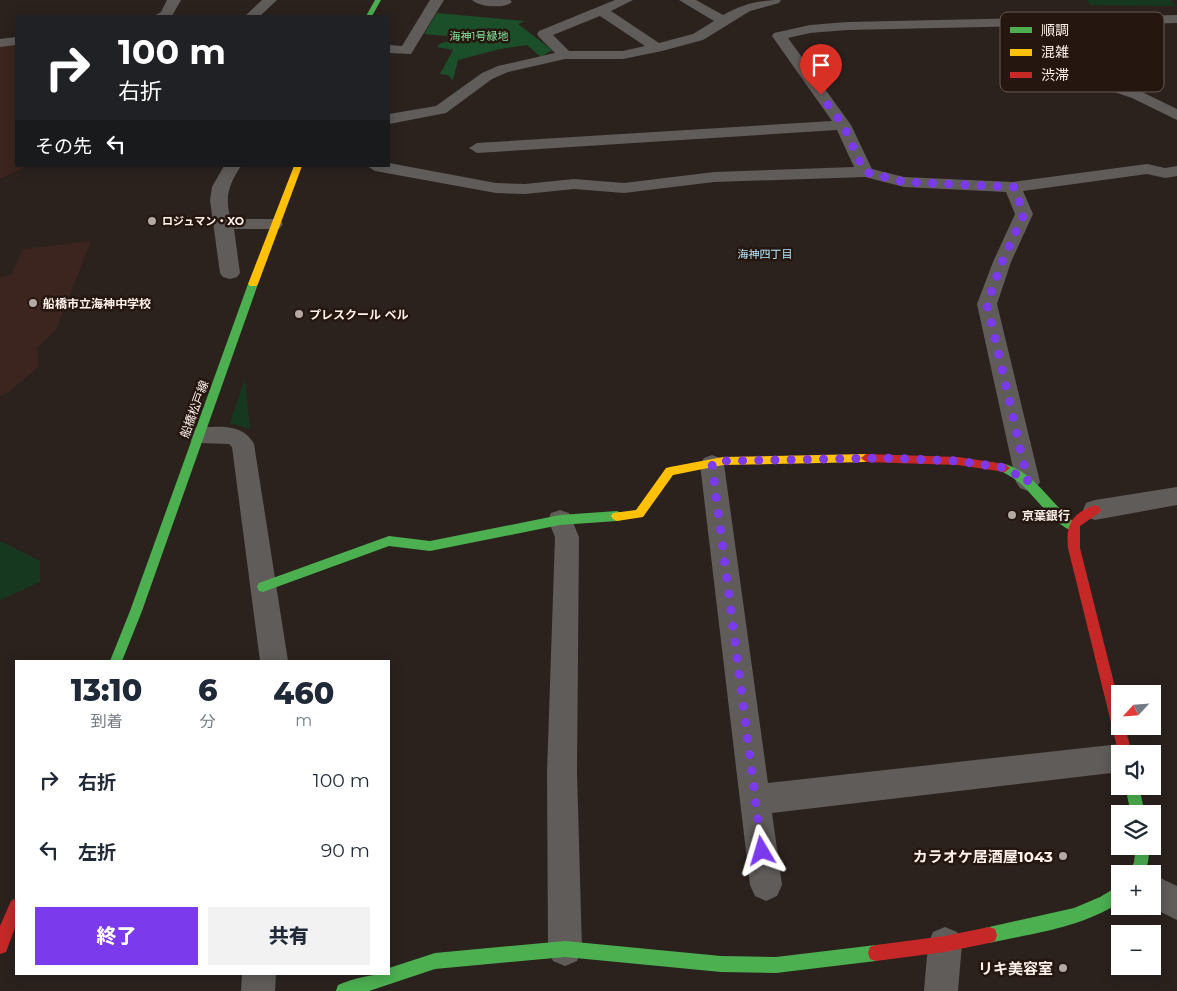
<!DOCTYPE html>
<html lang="ja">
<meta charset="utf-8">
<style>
body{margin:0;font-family:Montserrat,"Noto Sans JP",sans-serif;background:#f2f2f3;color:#1f2937;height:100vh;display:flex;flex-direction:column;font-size:19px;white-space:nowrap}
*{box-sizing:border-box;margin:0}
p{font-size:16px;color:#747a83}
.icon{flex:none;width:28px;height:28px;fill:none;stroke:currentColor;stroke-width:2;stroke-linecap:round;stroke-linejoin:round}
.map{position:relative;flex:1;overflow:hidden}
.details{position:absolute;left:15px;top:660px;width:375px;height:315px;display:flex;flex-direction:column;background:#fff;border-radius:0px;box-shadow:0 2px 12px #0003}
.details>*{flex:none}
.banner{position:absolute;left:15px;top:15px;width:375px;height:152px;border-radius:0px;box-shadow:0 2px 12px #0003;background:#202124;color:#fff;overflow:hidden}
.needle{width:32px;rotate:244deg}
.buttons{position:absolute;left:1111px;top:685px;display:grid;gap:10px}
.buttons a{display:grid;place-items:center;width:50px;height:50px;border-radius:0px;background:#fff;box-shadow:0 2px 12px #0003;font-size:25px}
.pin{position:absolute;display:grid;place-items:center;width:42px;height:42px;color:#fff;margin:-51px -21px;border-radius:50% 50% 50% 0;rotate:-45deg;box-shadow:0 0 5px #0007}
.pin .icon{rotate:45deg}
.me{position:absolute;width:55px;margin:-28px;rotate:353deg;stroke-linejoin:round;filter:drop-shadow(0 0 4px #0008)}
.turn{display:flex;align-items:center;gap:18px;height:105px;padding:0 20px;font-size:22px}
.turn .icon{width:65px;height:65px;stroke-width:2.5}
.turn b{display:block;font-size:35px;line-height:42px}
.then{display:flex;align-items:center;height:48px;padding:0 20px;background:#0003;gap:10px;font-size:19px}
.eta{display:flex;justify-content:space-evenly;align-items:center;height:85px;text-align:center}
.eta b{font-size:30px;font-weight:800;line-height:35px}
.action{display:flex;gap:10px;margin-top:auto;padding:10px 20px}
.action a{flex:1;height:58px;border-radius:0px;background:#7c3aed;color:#fff;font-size:20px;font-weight:800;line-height:58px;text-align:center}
.action a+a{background:#f2f2f3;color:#1f2937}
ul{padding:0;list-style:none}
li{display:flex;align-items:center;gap:15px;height:70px;padding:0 20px}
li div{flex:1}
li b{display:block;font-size:19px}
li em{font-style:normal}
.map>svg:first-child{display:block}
.built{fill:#3b251e}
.green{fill:#16381f}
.forest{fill:#1b4f29}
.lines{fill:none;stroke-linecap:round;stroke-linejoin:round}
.street{fill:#605c5a;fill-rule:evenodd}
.fast{fill:#4caf50;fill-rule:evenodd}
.slow{fill:#ffc107;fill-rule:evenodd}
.jam{fill:#c62828;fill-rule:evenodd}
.route{stroke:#7c3aed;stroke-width:9;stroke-dasharray:0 16.2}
.poi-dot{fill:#b4a9a4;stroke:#261610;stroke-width:2}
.labels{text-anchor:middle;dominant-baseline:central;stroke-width:5;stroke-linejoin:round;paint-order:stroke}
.far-park-label{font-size:11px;fill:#84ed9e;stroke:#261610}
.far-poi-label{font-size:11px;font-weight:bold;fill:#fdf1ec;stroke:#261610;text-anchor:start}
.far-neighbourhood-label{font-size:11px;fill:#b3e8fb;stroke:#261610}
.poi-label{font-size:12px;font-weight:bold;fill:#fdf1ec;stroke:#261610;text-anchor:start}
.street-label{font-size:12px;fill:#fdf1ec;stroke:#261610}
.near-poi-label{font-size:15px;font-weight:bold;fill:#fdf1ec;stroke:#261610;text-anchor:end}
.key{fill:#261610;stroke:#665852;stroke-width:1}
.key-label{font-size:14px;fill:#fdf1ec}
</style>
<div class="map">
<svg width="1177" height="991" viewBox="0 0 1177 991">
<rect width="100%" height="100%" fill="#2b221e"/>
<path class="built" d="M16,43v123h11l-27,13v-134z
M91,241l-35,89 -19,18 2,18 -33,28 -6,2v-119l11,-2 12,-26z"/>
<path class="green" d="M1087,0h83l6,6 -85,-1z
M245,379l5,50 -20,-6z
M0,541l40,20v21l-40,18z"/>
<path class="forest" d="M437,13l88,8 -7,3 34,26 -11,7 -14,-12 -27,4 -42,11 -5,20 -5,-5 -8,-1 13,-24 -16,-3 4,-4 11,-2 7,-4 -35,-3z"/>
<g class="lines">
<path class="street" d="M167,0h14l-9,16h-18l7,-4z
M262,0h15l-17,16h-15z
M430,0h14l-33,54 -22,-1v-8l13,1z
M472,0h38l2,2c-7,7 -33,5 -40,-2z
M615,0h18l-22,11 48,32 34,-9 21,-13 -35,-21h17l27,15c20,-11 35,-15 58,-15l-2,3 -29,8 -47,29 -41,11 -39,8h-58l-57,13 -16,7 -46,34 -57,11v-10l47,-8 46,-33 16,-7 57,-13 -16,-16 -2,-3 2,-3zM600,16l45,30 -22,5h-54l-16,-16z
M1177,15v8l-137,3 41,45 61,21 35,17v11l-45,-22 -61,-21 -46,-51 -178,4 -37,3 -22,5 63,87 21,44 32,8 109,5 134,-18 18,4 12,-2v10l-12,2 -18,-4 -124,17 10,23 -22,48 -14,42 43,178 -4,6 -8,3 -8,-3 -4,-6 -39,-178 16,-42 22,-48 -9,-22 -102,-5 -39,-10 -151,5 -90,11 -50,-4 -49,5 -29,-1 -121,-22 -8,-5h22v-3l107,20 29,1 49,-5 50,4 90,-11 140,-5 -17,-37 -360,23 -8,-5 8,-5 355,-22 -60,-85 2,-3 36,-8 37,-3z
M16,37v8l-16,2v-8z
M224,166h17c-12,18 -17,32 -10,53h43l6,1 3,4 -3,4 -6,1h-40l6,44 -3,4 -7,2 -7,-2 -3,-4 -10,-73 2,-13z
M199,427c21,0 44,-4 55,17l34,217h-28l-28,-214 -3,-3 -30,-1 -8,-2 -3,-6 3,-6z
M712,455l8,3 4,6 44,319 352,-39 10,4 3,6h-13v18l-348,41 10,72 -5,11 -11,5 -11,-5 -5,-11 -50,-421 4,-6z
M1177,487v18l-82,15 -9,-3 -3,-7 3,-7 9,-3z
M560,510l9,3 10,24 -2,235 5,177 -5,12 -12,5 -12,-5 -5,-12 -1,-177 8,-235 -7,-17 3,-7z
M1152,874l25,12v34l-28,-14h3z
M945,927l12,5 5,12 -4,47h-34l4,-47 5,-12z
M242,974h34l-1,17h-34z"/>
<path class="fast" d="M375,0h6l-9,16h-6z
M253,281l5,3 -116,327 -20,50h-12l20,-50 118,-327z
M1005,464c30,9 47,41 71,60l2,3 -2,3c-14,5 -44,-37 -55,-46 -6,-5 -13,-9 -20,-13l-1,-3 1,-3z
M617,511l4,2 2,3 -2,3 -4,2 -57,4 -130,26 -41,-5 -126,46 -4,-1 -2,-4 2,-4 130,-47 41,5 130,-26z
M1125,786h14l6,28h-14z
M1136,846h14l-2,16 -4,12h-15l5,-12z
M1120,885v17c-39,26 -86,31 -131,41l-6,-2 -2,-6 2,-6 6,-2 85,-19 26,-11z
M565,941l156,15 55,1 100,-12 6,2 2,6 -2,6 -6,2 -100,12 -55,-1 -156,-15 -130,12 -66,22h-33l2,-6c17,-7 33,-11 51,-11v-6l46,-15z"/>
<path class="slow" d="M294,166h8l-44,118 -2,2h-6l-2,-2z
M866,454l5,4 -5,4 -143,3 -50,10 -30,42 -26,4 -4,-2 -2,-3 2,-3 23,-3 30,-42 4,-1 53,-10z"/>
<path class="jam" d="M866,454l92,3 47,7 5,4 -5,4 -47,-7 -92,-3 -5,-4z
M1095,505l4,2 2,3 -2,3 -19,13v22l40,159v19h5l7,28h-12v5l-52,-211c-2,-24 3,-34 27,-43z
M16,898v27l-10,27 -6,2v-28l11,-25z
M989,927l6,2 2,6 -2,6 -6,2 -44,9 -69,9 -6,-2 -2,-6 2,-6 6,-2 69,-9z"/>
</g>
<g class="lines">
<path class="route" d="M762,851l-50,-387 11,-3 160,-3 75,3 48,7 22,14 -41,-178 15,-42 22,-48 -10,-27 -110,-5 -39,-10 -22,-47 -22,-30"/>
</g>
<g class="poi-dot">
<circle cx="152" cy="221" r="5"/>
<circle cx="33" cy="303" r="5"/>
<circle cx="299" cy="314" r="5"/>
<circle cx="1012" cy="515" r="5"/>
<circle cx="1063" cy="856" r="5"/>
<circle cx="1063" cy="968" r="5"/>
</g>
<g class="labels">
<g class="far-park-label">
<text x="479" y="36">海神1号緑地</text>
</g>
<g class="far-poi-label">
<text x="162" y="221">ロジュマン・XO</text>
</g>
<g class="far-neighbourhood-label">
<text x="765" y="254">海神四丁目</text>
</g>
<g class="poi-label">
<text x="43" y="303">船橋市立海神中学校</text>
<text x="309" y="314">プレスクール ベル</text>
<text x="1022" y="515">京葉銀行</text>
</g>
<g class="street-label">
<text transform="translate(194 409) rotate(-70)">船橋松戸線</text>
</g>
<g class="near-poi-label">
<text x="1053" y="856">カラオケ居酒屋1043</text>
<text x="1053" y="968">リキ美容室</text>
</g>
</g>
<rect x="1000" y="12" width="164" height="80" rx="8" class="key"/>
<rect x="1010" y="27" width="22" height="6" fill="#4caf50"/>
<rect x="1010" y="49" width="22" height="7" fill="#ffc107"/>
<rect x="1010" y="72" width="22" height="6" fill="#c62828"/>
<g class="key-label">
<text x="1041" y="35">順調</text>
<text x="1041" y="57">混雑</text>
<text x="1041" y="80">渋滞</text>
</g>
</svg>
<div class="buttons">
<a><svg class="needle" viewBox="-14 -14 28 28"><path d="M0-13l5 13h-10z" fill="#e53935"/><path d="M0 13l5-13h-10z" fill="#747a83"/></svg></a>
<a><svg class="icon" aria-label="sound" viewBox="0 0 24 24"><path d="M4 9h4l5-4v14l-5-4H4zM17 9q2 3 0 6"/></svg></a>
<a><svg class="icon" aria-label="layers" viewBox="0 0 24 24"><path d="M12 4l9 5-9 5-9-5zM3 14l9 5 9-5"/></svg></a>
<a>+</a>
<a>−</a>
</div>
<div class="pin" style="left:821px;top:95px;background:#d93025"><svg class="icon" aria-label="arrive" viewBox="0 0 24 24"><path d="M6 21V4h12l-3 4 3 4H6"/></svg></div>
<svg class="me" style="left:762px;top:851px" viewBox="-20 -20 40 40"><path d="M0-17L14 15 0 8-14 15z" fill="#7c3aed" stroke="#fff" stroke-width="4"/></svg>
<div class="banner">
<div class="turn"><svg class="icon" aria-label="right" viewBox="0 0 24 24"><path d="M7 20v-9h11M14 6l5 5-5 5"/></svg><div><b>100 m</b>右折</div></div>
<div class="then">その先<svg class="icon" aria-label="left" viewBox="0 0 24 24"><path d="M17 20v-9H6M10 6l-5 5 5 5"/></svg></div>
</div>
<section class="details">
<div class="eta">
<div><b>13:10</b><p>到着</p></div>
<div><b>6</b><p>分</p></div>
<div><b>460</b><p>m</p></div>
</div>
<ul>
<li><svg class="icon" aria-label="right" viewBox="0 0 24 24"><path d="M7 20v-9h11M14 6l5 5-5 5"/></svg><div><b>右折</b></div><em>100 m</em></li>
<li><svg class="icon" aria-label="left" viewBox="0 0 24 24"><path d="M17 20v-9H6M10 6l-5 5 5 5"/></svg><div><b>左折</b></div><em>90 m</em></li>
</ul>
<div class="action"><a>終了</a><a>共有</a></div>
</section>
</div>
